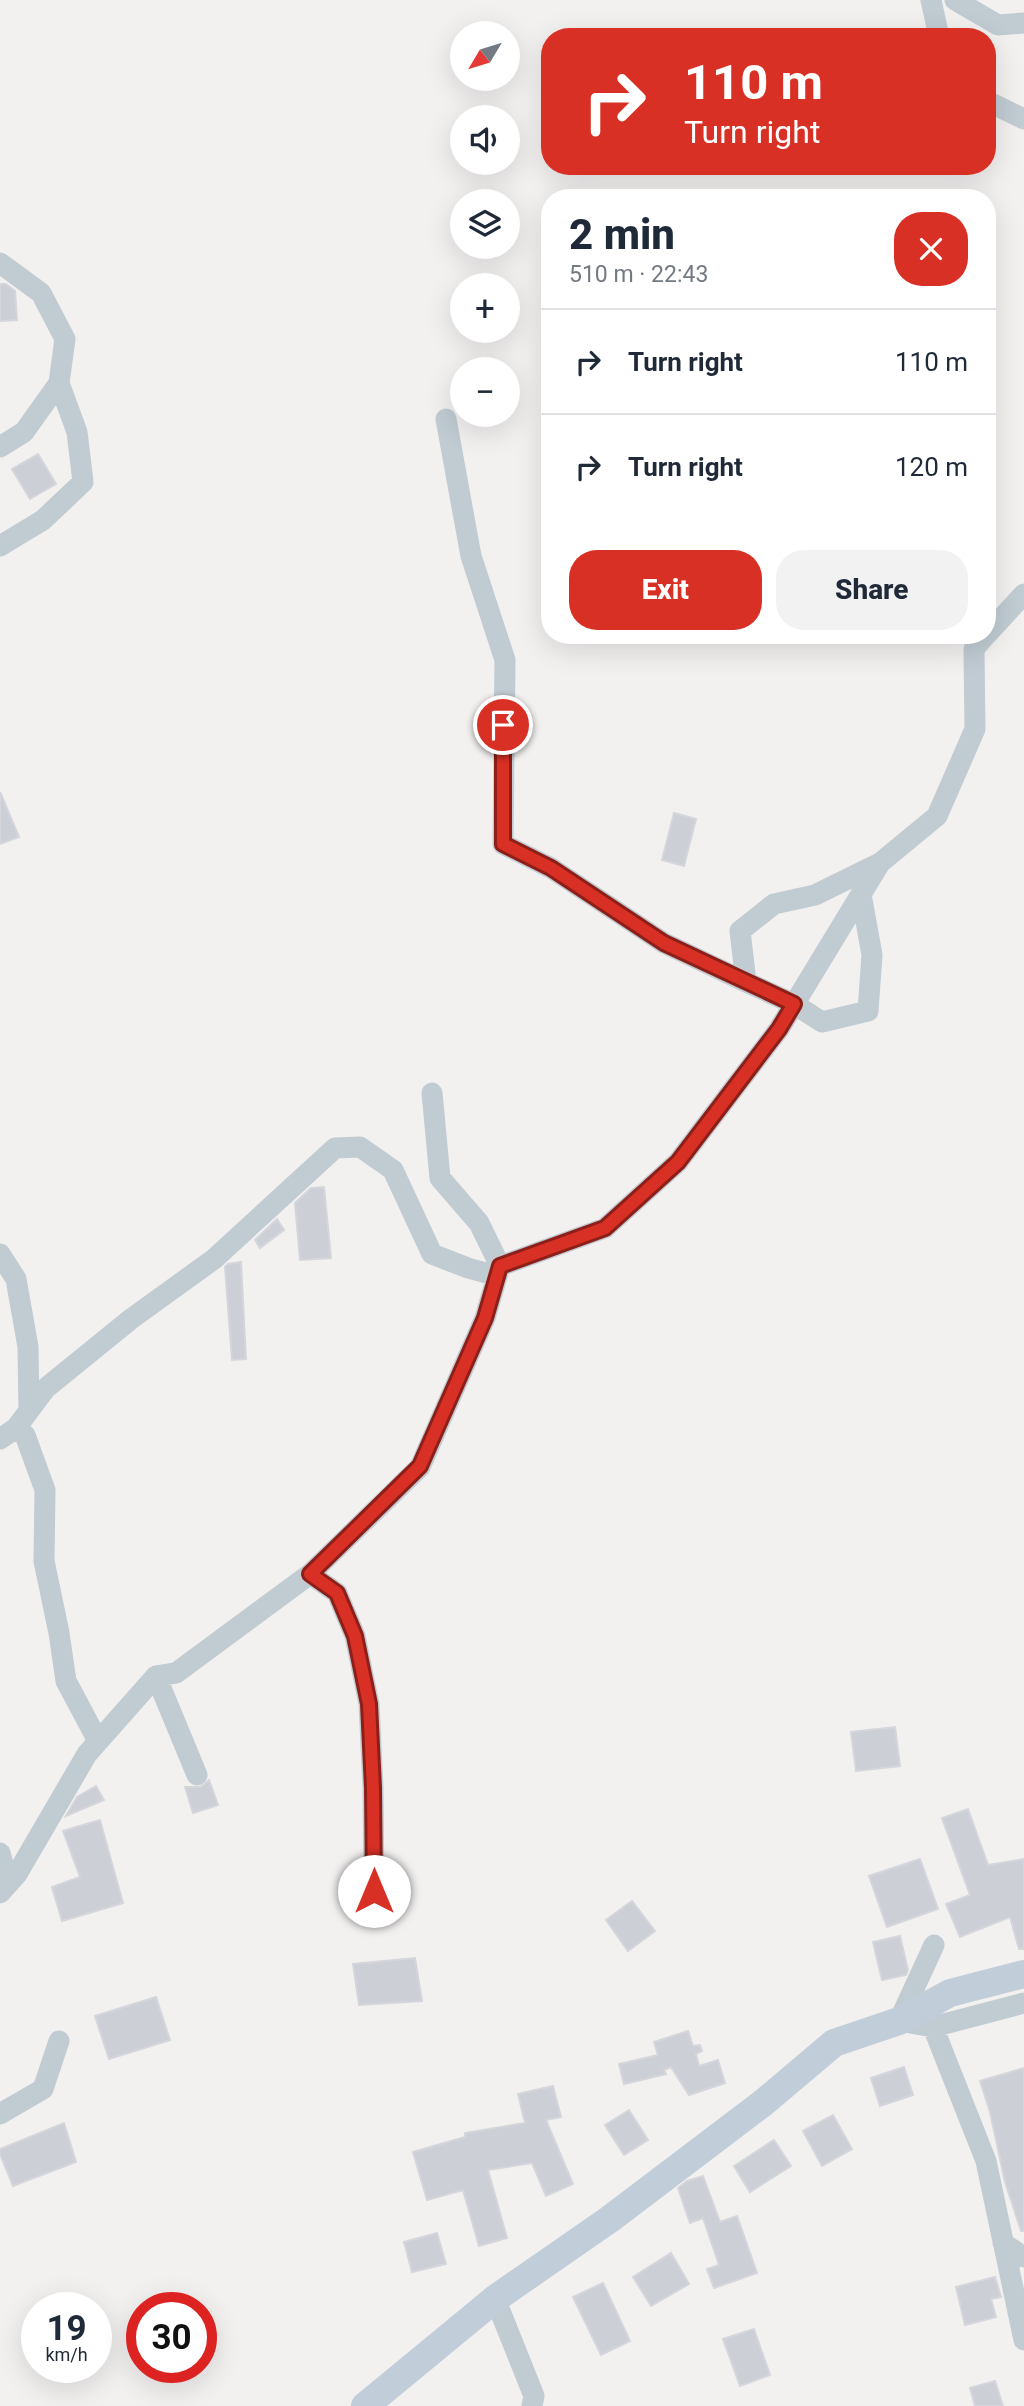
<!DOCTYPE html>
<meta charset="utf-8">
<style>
body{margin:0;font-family:Roboto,sans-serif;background:#f2f2f3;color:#1f2937;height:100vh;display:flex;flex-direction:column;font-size:26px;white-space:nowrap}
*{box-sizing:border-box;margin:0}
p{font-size:23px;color:#747a83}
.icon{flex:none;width:38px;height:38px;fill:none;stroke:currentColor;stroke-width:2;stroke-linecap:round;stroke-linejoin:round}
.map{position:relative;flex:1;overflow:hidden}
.drawer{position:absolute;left:541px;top:189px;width:455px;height:455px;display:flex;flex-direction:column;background:#fff;border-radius:28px;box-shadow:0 7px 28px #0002}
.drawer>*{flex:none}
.banner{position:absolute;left:541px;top:28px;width:455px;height:147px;border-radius:28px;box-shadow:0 7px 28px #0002;background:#d93025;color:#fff;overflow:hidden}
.needle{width:46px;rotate:232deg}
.controls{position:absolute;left:450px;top:21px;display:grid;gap:14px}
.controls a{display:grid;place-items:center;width:70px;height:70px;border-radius:50%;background:#fff;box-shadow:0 7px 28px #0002;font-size:35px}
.speed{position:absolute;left:21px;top:2292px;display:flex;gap:14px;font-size:35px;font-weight:700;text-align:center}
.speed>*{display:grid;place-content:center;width:91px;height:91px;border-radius:50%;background:#fff;box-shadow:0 7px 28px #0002;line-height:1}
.speed small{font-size:18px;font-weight:400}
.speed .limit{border:10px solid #d22;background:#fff;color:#111}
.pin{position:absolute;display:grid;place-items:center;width:60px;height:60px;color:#fff;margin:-30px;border:4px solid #fff;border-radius:50%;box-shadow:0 2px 7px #0007}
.me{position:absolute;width:77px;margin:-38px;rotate:0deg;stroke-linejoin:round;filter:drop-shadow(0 0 5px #0008)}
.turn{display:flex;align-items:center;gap:24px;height:147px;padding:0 28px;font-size:32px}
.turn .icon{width:91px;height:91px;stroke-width:2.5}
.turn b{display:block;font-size:49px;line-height:60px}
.round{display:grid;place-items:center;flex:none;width:74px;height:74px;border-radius:28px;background:#f2f2f3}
.summary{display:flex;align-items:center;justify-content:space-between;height:119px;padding:0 28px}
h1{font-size:42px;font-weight:800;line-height:52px}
.button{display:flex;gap:14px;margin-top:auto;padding:14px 28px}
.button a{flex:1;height:80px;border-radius:28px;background:#d93025;color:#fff;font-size:28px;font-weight:800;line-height:80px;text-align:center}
.button a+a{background:#f2f2f3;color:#1f2937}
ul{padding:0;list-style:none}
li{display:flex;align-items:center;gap:21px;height:105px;padding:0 28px;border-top:2px solid #e0e1e3}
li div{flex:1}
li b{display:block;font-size:26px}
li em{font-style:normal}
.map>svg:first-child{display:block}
.building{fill:#cccfd5;stroke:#d4d6dc;stroke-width:2}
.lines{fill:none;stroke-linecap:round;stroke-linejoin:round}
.street{stroke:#c0cbd2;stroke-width:21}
.secondary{stroke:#c2cdda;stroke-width:28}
.route-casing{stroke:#8d1f18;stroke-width:18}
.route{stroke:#d93025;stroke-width:12}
</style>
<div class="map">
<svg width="1024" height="2406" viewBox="0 0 1024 2406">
<rect width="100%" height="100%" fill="#f3f0f0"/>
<path class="building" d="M0,284h6l9,7 2,29 -17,1z
M38,454l18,30 -26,15 -18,-30z
M0,792l19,45 -19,7z
M674,813l22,6 -12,47 -22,-6z
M324,1187l7,71 -31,2 -5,-57 16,-15z
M277,1219l7,11 -24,18 -5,-8z
M241,1262l5,97 -14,1 -7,-93 3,-3z
M895,1727l5,39 -44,5 -5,-39z
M209,1780l9,25 -25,8 -8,-26h16z
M96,1786l8,14 -38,16 11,-19z
M968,1809l20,56 36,-6v90h-5l-9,-32 -50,20 -14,-33 24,-9 -28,-77z
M100,1820l23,83 -61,18 -10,-34 28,-10 -17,-46z
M920,1859l18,50 -51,18 -18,-51z
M632,1901l23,30 -27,20 -22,-31z
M900,1936l8,34 -2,5 -24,5 -9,-38z
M415,1958l7,43 -63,4 -6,-41z
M156,1997l14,43 -61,19 -14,-43z
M688,2031l5,15 7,-1 2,6 -6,3 3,12 19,-6 7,23 -36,12 -18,-28 -7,3 2,4 -42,10 -5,-20 39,-9 -4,-13z
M904,2067l9,28 -33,11 -9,-28z
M1024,2068v163h-3l-16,-49 -15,-70 -10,-31z
M553,2086l8,31 -15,3 27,64 -27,12 -14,-33 -44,7 19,68 -28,8 -16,-56 -36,10 -14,-48 52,-15v-4l60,-10 -7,-29z
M629,2110l19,30 -24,15 -19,-30z
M833,2115l19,34 -30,17 -19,-35z
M64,2123l12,39 -63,24 -13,-32v-5z
M774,2140l17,26 -41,26 -16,-26z
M703,2176l17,46 17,-6 20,57 -43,15 -7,-19 12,-4 -16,-47 -13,5 -12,-35 9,-7z
M437,2233l9,31 -34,8 -8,-30z
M671,2253l18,31 -38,22 -18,-29z
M995,2277l6,20 -10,2 5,18 -31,8 -9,-38z
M603,2283l27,58 -29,14 -28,-58z
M754,2329l16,46 -30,11 -17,-47z
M995,2381l8,25h-28l-5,-18z"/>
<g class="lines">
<path class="street" d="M931,0l8,37
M955,0l43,25 26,-2
M987,101l37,18
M0,263l41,30 24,46 -6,44 -35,49 -24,15
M446,419l25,137 34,104 -2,184 48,24 113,75 82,39
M0,546l43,-26 40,-38 -6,-50 -18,-49
M987,634l37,-40
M861,894l11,61 -4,56 -46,11 -28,-18 -48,-22 -6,-51 34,-27 41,-9 65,-32
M432,1093l8,85 39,45 21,43
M0,1254l16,25 12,68 1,63
M16,1428l9,7 20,55 -1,71 15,72 7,48 32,60
M0,1439l16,-11 30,-40 85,-69 83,-60 121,-111 25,-1 33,23 39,84 36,14 29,8
M310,1574l27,19 18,43 14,68 4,84 1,103
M156,1676l41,99
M0,1853l8,30
M0,1893l17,-19 70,-120 69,-78 20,-3 134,-99 110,-107 65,-149 15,-52 105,-38 73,-66 101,-133 101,-166 57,-47 38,-87 -1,-80 12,-14
M934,1945l-35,76 34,6 91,-24
M933,2027l53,134 38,179
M0,2114l43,-25 16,-48
M1003,2243l21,14
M500,2311l34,85 -2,10"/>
<path class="secondary" d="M365,2406l131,-108 114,-79 153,-116 71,-60 65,-22 51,-28 74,-19"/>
</g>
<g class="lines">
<g class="route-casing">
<path id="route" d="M374,1891l-1,-103 -4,-84 -14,-68 -18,-43 -27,-19 110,-108 65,-148 15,-52 105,-38 73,-66 101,-133 15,-25 -130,-61 -113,-75 -48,-24v-119"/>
</g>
<use href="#route" class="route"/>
</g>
</svg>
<div class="controls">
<a><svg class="needle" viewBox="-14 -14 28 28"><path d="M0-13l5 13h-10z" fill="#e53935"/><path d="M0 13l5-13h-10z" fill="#747a83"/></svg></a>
<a><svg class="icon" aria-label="sound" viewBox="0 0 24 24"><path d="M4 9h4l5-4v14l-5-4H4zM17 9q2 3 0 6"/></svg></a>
<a><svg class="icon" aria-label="layers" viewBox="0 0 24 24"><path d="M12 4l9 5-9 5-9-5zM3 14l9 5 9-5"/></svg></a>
<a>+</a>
<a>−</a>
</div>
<div class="speed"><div>19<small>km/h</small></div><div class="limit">30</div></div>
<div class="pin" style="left:503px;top:725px;background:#d93025"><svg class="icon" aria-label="arrive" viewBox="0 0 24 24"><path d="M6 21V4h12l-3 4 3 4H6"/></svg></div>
<svg class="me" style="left:374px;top:1891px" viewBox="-20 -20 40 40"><circle r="19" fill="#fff"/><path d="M0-13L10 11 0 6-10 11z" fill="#d93025"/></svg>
<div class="banner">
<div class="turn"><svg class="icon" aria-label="right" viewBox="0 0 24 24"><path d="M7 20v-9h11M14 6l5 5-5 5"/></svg><div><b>110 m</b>Turn right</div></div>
</div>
<section class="drawer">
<div class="summary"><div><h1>2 min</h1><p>510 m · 22:43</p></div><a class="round" style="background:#d93025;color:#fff"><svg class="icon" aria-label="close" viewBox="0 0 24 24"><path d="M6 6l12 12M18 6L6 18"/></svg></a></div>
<ul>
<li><svg class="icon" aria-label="right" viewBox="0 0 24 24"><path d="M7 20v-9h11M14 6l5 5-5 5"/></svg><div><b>Turn right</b></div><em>110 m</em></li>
<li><svg class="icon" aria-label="right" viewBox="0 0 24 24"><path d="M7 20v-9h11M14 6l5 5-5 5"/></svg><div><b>Turn right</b></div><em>120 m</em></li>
</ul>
<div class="button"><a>Exit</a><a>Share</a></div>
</section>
</div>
